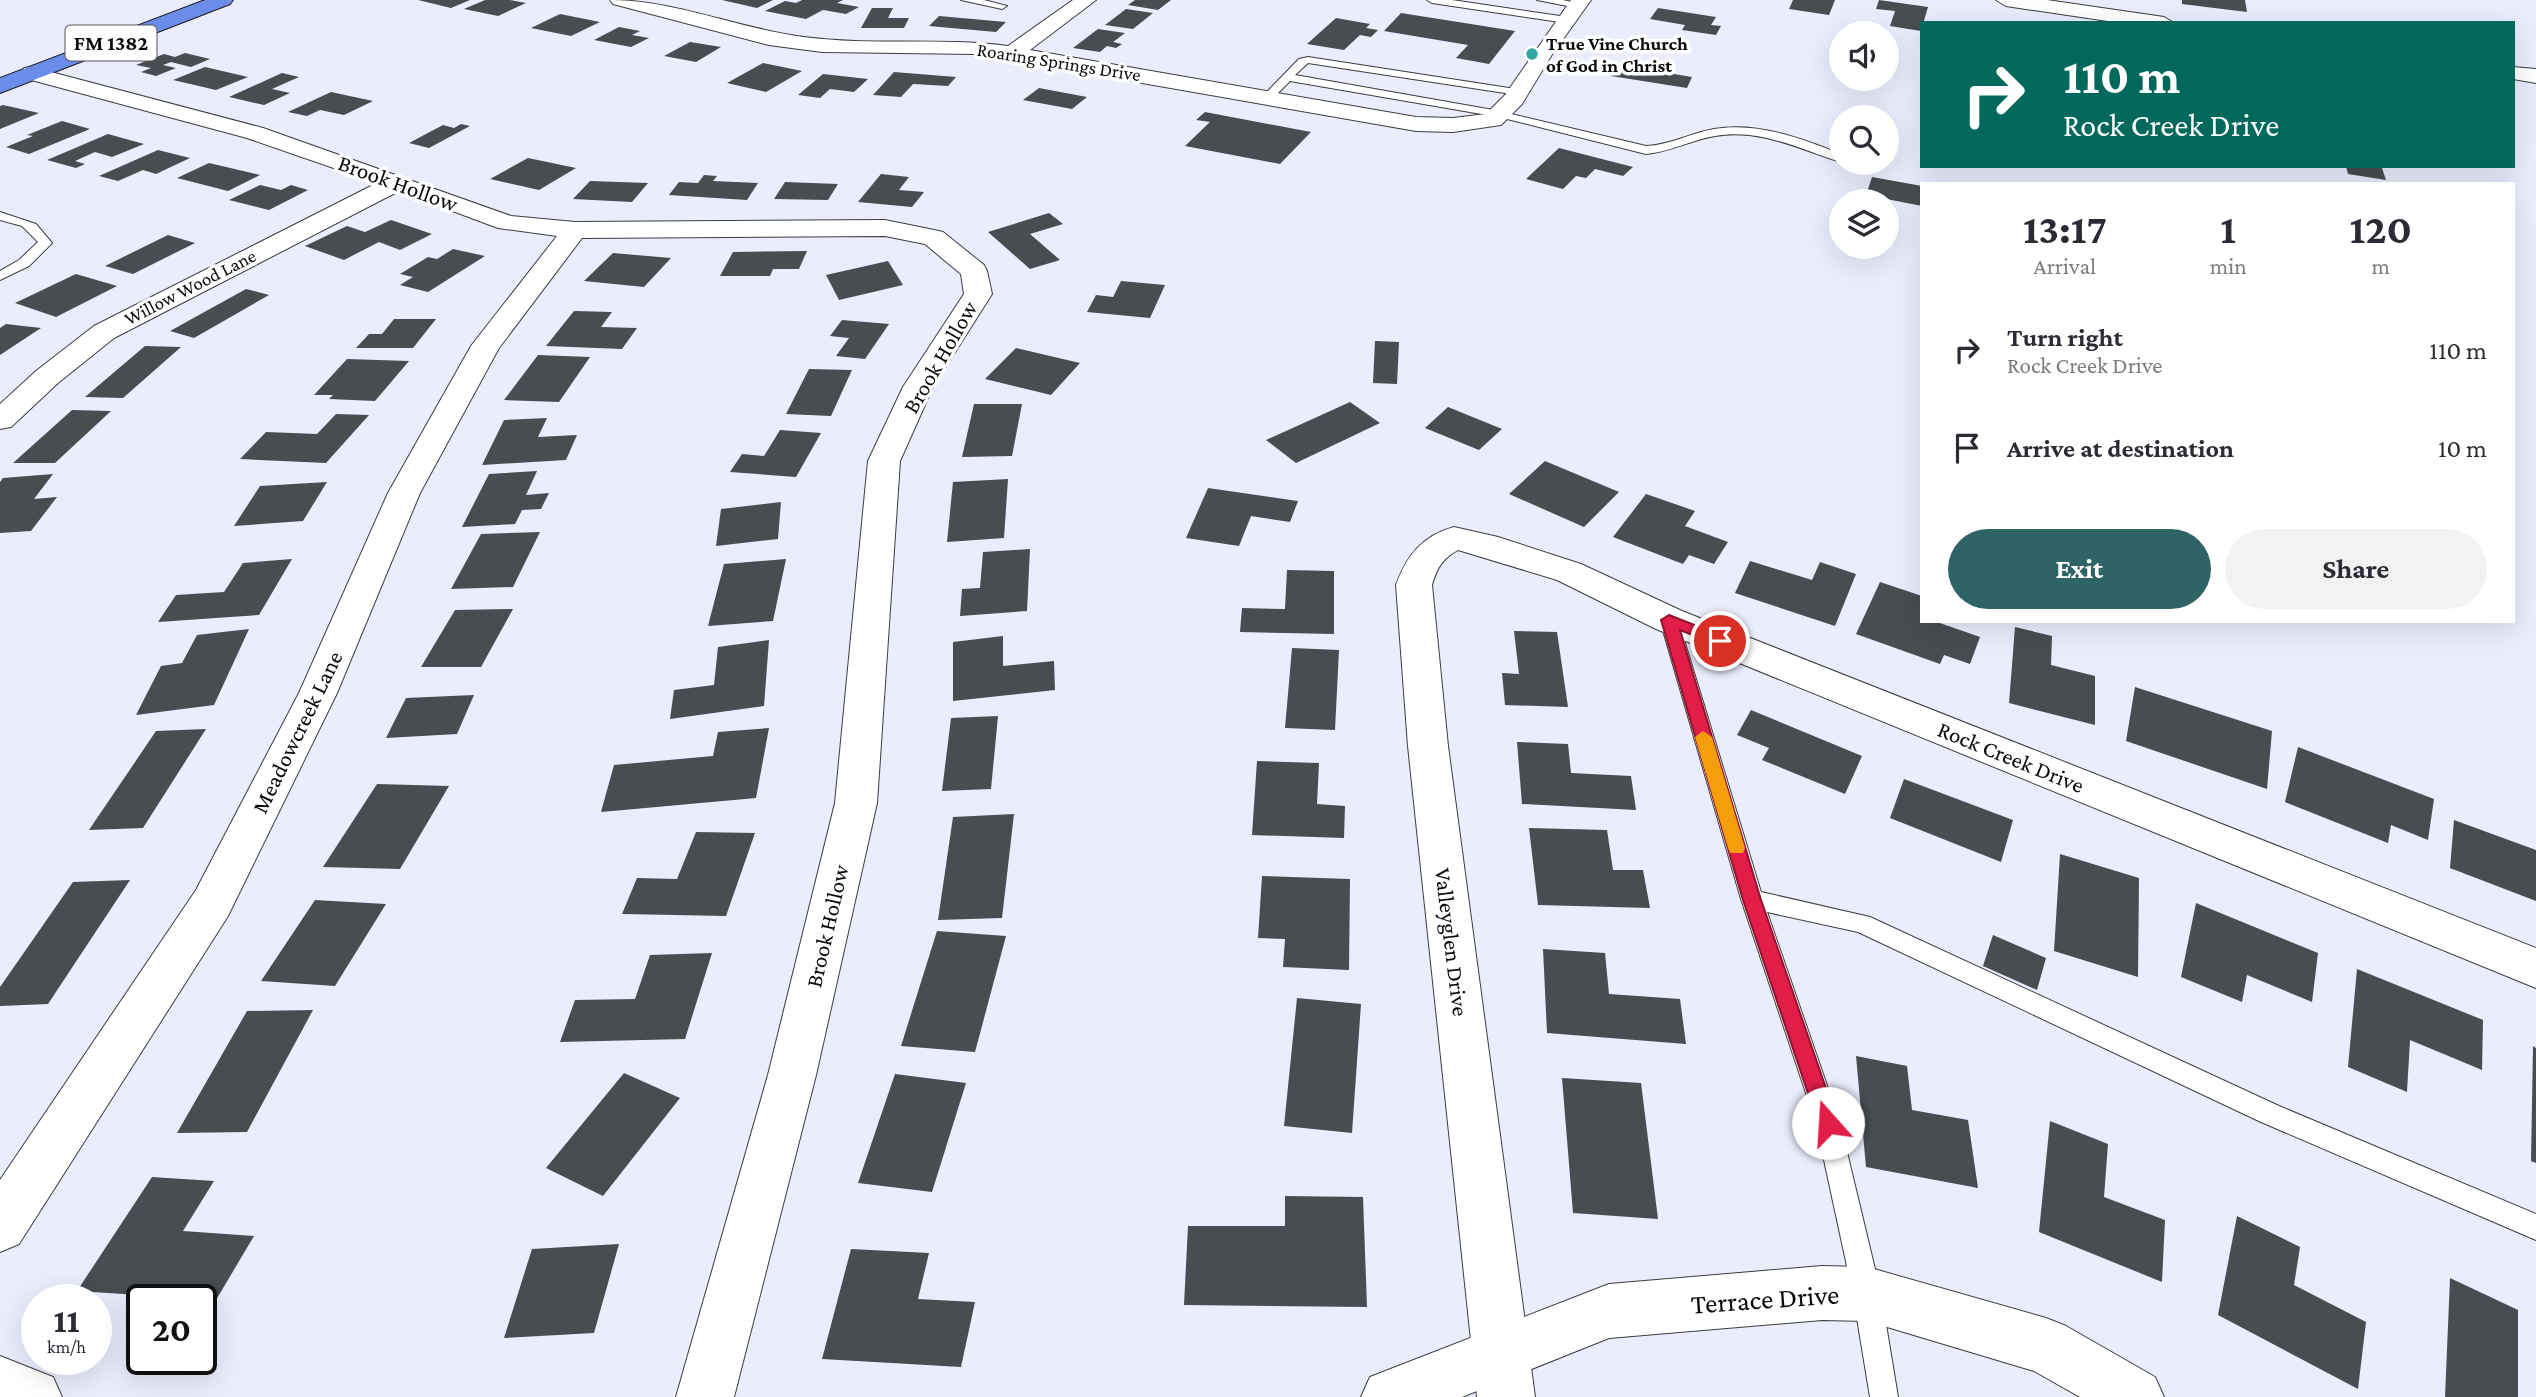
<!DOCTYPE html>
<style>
body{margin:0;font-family:"Crimson Pro",serif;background:#f2f2f3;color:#2b2b33;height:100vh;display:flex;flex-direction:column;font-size:26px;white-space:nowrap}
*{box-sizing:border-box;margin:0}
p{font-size:23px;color:#7c7c81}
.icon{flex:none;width:38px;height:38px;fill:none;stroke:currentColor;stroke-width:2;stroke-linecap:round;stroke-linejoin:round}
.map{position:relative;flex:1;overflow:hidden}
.sheet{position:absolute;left:1920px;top:182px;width:595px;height:441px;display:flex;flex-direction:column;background:#fff;border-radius:0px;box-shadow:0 7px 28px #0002}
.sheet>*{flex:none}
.banner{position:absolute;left:1920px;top:21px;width:595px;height:147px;border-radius:0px;box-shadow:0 7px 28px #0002;background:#00695c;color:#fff;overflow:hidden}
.fabs{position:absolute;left:1829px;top:21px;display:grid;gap:14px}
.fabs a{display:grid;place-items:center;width:70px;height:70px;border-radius:50%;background:#fff;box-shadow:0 7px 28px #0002;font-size:35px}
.speed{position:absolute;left:21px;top:1284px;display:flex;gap:14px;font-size:35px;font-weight:700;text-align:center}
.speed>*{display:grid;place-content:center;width:91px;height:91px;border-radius:50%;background:#fff;box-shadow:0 7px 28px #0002;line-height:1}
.speed small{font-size:18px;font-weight:400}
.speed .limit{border:4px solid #111;border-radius:10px;background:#fff;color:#111}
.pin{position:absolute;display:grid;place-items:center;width:60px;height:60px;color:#fff;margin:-30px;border:4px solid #fff;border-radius:50%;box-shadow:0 2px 7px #0007}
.me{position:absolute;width:77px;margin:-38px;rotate:341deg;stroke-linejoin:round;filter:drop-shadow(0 0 5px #0008)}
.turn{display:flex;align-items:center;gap:24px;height:147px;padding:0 28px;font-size:32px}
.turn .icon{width:91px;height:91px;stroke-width:2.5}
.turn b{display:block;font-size:49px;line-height:60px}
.eta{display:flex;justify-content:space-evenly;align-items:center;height:119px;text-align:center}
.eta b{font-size:42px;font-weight:700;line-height:49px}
.button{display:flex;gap:14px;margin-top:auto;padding:14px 28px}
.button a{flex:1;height:80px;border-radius:42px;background:#2e6465;color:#fff;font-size:28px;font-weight:700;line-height:80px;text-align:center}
.button a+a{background:#f2f2f3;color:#2b2b33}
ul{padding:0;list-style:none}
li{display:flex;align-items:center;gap:21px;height:98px;padding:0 28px}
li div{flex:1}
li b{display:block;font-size:26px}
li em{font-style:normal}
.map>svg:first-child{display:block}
.building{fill:#474d51}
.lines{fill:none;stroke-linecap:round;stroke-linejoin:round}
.service-casing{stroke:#3d3d3d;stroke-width:2}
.minor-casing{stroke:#3d3d3d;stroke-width:2}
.tertiary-casing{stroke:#3d3d3d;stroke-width:2}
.primary-casing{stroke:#1b1b1b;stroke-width:2}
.service{fill:#fff;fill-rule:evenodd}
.minor{fill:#fff;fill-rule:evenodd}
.tertiary{fill:#fff;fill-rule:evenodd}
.primary{fill:#6c8ce9;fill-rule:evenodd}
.route{fill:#e11d48;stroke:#92132f;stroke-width:2}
.slow{fill:#f59e0b}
.poi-dot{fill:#32a9a2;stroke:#fff;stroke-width:2.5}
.labels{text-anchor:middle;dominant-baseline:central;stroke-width:7;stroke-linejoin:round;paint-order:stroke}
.far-poi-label{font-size:19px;font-weight:bold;fill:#0a0a0a;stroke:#fff;text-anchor:start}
.far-street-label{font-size:19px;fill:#0a0a0a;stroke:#fff}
.shield{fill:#fff;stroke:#545454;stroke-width:2}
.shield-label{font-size:21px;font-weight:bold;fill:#0a0a0a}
.street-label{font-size:23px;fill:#0a0a0a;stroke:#fff}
.near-street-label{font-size:28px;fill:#0a0a0a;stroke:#fff}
</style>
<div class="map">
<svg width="2536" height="1397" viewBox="0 0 2536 1397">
<rect width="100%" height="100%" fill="#e9edfd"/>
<path class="building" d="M418,0h52l-19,8z
M485,0h25l16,3 -28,13 -34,-7z
M722,0h51l-16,8z
M802,0h41l-6,3 22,4 -13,7 -23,-4 -17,9 -41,-8 20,-10 11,2z
M1135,0h36l-13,10 -30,-5z
M1793,0h42l-6,15 -40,-6z
M1879,0l49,7 -7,24 -31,-5 5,-15 -19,-2z
M2182,0h63l2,12 -65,-8z
M872,8h21l-5,10h21l-5,10h-43z
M1658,8l58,9 -5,8 10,1 -5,9 -34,-5 3,-5 -35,-6z
M1126,9l27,4 -20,16 -28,-4z
M1401,13l114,18 -26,33 -33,-6 12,-13 -84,-14z
M560,14l40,8 -29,14 -40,-8z
M939,16l67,6 -10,10 -67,-6z
M1336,18l34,6 -4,4 12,2 -7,7 -11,-2 -16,15 -37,-6z
M619,27l21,4 -8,4 17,3 -18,9 -37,-7z
M1098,29l27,4 -12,9 9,2 -6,4 -9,-2 -7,6 -27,-4z
M690,42l31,5 -25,15 -32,-6z
M185,53l25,6 -19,8 -20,-5 -8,3 13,3 -20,8 -15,-4 10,-4 -15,-3 28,-11 11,3z
M763,63l39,8 -36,21 -39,-9z
M1618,66l51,5 -1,2 24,4 -5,11 -76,-12z
M205,67l43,10 -32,13 -43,-10z
M894,72l62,5 -8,9 -35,-2 -12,13 -28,-2z
M282,73l17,4 -27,12 18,4 -26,12 -35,-8z
M823,74l45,5 -14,13 -24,-3 -10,9 -22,-3z
M1039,88l48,9 -15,12 -49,-9z
M331,92l42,9 -29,14 -24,-5 -13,6 -19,-4z
M3,105l36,8 -39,16v-23z
M1205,112l106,20 -31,32 -95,-18 25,-24 -14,-2z
M62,121l28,8 -61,25 -23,-7 27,-11 -6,-1z
M461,124l9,2 -41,22 -20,-5 34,-18 11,3z
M108,134l36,10 -32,13 -17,-5 -20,9 10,3 -9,4 -29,-8z
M1559,148l74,19 -10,9 -28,-7 -9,9 -10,-2 -13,13 -37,-10z
M158,150l32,8 -34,16 -13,-4 -25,11 -19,-5z
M528,158l48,10 -37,22 -49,-11z
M209,163l51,12 -32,16 -51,-13z
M2346,166l36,2 4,12 -38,-6z
M881,174l28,3 -10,13 25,2 -12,15 -54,-5z
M704,175l13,1 -4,5 45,2 -11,17 -78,-5 10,-13 19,1z
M1872,177l50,9v20l-56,-11z
M590,181l58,2 -16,19 -59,-3z
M785,182l53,2 -10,16 -54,-1z
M260,185l21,5 10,-5 17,5 -39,20 -40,-10z
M1049,213l14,11 -33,10 30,26 -30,9 -42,-37z
M391,220l41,14 -32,16 -21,-8 -35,18 -39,-14 42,-20 18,6z
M168,235l27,8 -62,31 -28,-8z
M453,249l32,7 -57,36 -28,-7 13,-8 -13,-3 28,-17 9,2z
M807,251l-8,18h-26l-3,7h-50l13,-24z
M613,253l58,5 -27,29 -60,-6z
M888,261l15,24 -64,15 -13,-25z
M76,274l41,12 -61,31 -41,-14z
M1121,281l44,4 -15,33 -63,-6 9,-17 17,2z
M246,289l23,6 -75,43 -24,-7z
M574,311l38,1 -11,15 36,1 -15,21 -76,-3z
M394,319h42l-23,29h-57l13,-14h13z
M842,320l47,4 -24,35 -29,-3 13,-18 -19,-2z
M6,324l35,4 -41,27v-27z
M1375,341l24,1 -2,42 -24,-1z
M145,346l36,1 -58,51 -38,-1z
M1016,348l64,15 -29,32 -66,-16z
M538,355l52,2 -31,45 -55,-2z
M347,359l62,2 -34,40 -46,-2 4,-4h-19z
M809,369l43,1 -21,46 -45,-2z
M1350,402l30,21 -84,40 -30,-23z
M974,404h48l-10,52 -50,1z
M1448,407l54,22 -23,21 -54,-22z
M72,410l39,1 -56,52h-42z
M336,414l33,1 -43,48 -86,-4 26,-27 51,2z
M547,418l-9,19 39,-2 -11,25 -84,5 22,-45z
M780,430l41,3 -25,44 -66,-5 12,-18 22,2z
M1545,461l74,31 -35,35 -75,-33z
M537,471l-11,24 23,-2 -8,16 -19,1 -7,14 -53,3 27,-53z
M53,474l-19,25 23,-2 -26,34 -31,2v-51l3,-4z
M1008,479l-4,59 -57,4 6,-60z
M327,482l-24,39 -69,5 26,-40z
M1208,488l90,13 -8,21 -39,-6 -12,30 -53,-8z
M1646,494l49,17 -10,15 43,16 -14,22 -25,-9 -6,9 -70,-27z
M781,502l-3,37 -62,7 5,-37z
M540,532l-27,55 -62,2 30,-55z
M1030,549l-3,62 -67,5 2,-27 18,-1 3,-36z
M292,559l-33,56 -101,7 18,-27 48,-3 19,-29z
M786,559l-13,62 -65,5 16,-62z
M1750,561l62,19 8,-18 36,12 -21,52 -100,-33z
M1287,570l47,1v63l-94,-2 2,-24 43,1z
M1880,582l42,14v25h12l46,16 -10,27 -26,-9 -4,9 -84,-30z
M513,609l-32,58h-60l34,-57z
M2015,627l37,9 -1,29 44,11v49l-86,-22z
M249,629l-35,76 -78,10 25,-49 21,-3 15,-28z
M1514,631l43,1 11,75 -63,-2 -3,-32 17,1z
M1003,636v30l51,-5 1,29 -102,11v-59z
M769,640l-5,66 -94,13 4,-29 40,-5 4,-38z
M1292,648l47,2 -4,80 -50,-2z
M2135,687l137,44 -5,58 -141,-48z
M474,695l-17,39 -71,4 20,-40z
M1751,710l111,46 -17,38 -83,-34 7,-12 -32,-13z
M998,716l-7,73 -49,2 9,-73z
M769,728l-13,70 -155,14 13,-47 99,-9 5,-24z
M206,729l-63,99 -54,2 67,-99z
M1517,742l51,2 3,29 60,3 5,34 -114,-6z
M2298,747l136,52 -6,41 -37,-15 -3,18 -103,-41z
M1257,761l62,2 -2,41 28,2 -1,32 -92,-3z
M1904,779l109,41 -12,42 -111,-44z
M377,784l72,2 -49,83 -77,-2z
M1014,814l-12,104 -64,2 15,-103z
M2454,820l82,30v51l-86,-33z
M1529,828l78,2 6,40h30l7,38 -112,-3z
M696,832l59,1 -29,83 -104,-2 15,-36 40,1z
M2060,854l79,24 -1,99 -84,-26z
M1262,876l88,3 -1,91 -66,-3 2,-28 -27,-1z
M130,880l-82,124 -48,2v-19l73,-105z
M315,900l71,4 -51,82 -74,-5z
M2196,903l122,50 -6,49 -65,-27 -5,27 -61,-25z
M937,931l69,5 -31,116 -74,-6z
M1993,935l53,23 -9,32 -54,-24z
M1543,949l62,4 4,41 71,5 6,45 -139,-11z
M712,953l-27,86 -125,3 15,-42 60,-1 15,-44z
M2357,969l126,51 -1,50 -72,-30 -3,52 -59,-25z
M1297,998l64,6 -9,129 -68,-7z
M313,1010l-66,122 -70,1 70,-122z
M2533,1046l3,2v115l-5,-2z
M1856,1056l51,10 5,44 56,10 10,68 -112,-21z
M624,1073l56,25 -77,98 -57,-28z
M895,1074l71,9 -34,109 -74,-9z
M1562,1078l79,5 17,136 -85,-6z
M2050,1121l58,23 -4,53 61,23 -3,62 -123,-50z
M152,1177l62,4 -31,50 71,5 -38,64 -139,-9z
M1285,1196l78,1 4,110 -183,-2 4,-79h97z
M2237,1216l63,31 -6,38 72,37 -8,67 -140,-74z
M619,1244l-25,89 -90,5 28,-89z
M851,1249l78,4 -11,46 57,3 -14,65 -139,-8z
M2450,1278l68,32v87h-73z"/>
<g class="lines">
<g class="service-casing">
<path id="service" d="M961,0h23l23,6 -5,3z
M1427,0h25l115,17 5,3 -5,3 -135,-20z
M1537,0h26l20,5 -5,3z
M1308,57l214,33 2,2 -6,3 -210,-32 -13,12 204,36 147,35c24,-1 45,-13 68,-17 44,-7 87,9 127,25v8c-43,-13 -80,-34 -126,-26 -24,4 -45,16 -69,18l-147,-37 -209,-36 -19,19h-8v-4l36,-37z
M0,212l36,12 16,19 -23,23 -29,14v-9l19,-11 19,-18 -16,-16 -22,-6z
M1669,614l6,2 3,4 83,272 109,25 409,189 257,108v26l-275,-118 -403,-190 -91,-20 73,211 41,171 17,103h-28l-17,-103 -37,-171 -75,-224 -81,-279 3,-4z"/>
</g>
<g class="minor-casing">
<path id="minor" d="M610,0c66,0 129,29 194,37 68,9 136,0 204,9l65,-46h23l-66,50 386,67 37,1 33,-4 19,-19 66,-95h20l-40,56 -29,48 -21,21 -48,7 -37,-1 -440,-77 -154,-2 -53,-7 -156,-41z
M32,67l231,61 248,88 64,6 310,-2 49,10 9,2 41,33 3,6 5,23 -59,93 -33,74 -23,342 -61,272 -82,322h-58l92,-322 67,-272 33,-342 35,-74 61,-93 -3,-20 -36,-30 -40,-8 -303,2 -83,110 -79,145 -83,200 -109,223 -209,328 -19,8v-72l196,-290 103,-197 89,-200 83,-147 86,-110 -59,-8 -99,-37 -285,147 -56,45 -47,44 -11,2v-25l36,-33 58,-45 283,-143 -130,-45 -223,-60 -3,-5 3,-5z
M1454,527l44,10 83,27 101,47 854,337v40l-880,-359 -99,-49 -99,-30c-16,9 -21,18 -26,35l16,161 87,651h-58l-69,-651 -12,-161c11,-30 26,-49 58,-58z"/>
</g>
<g class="tertiary-casing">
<path id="tertiary" d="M1996,0h51l117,17 10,6h-53l-115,-17z
M2513,67l23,2v14l-23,-4z
M1822,1266l45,1 179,51 20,8 89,51 9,20h-84l-46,-26 -167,-50 -45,-1 -213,18 -147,59h-101l9,-20 239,-93z
M0,1356l53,21 9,20h-62z"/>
</g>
<g class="primary-casing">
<path id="primary" d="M205,0h28l-3,4 -230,89v-15z"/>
</g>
<use href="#service" class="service"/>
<use href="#minor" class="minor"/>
<use href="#tertiary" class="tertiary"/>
<use href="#primary" class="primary"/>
</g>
<path class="route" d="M1669,615l56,22 3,4 -8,5 -40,-16 81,270 77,223 -3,6 -7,3 -7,-3 -3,-6 -75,-223 -82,-280z"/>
<path class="slow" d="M1703,731l9,6 33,111 -2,5h-13l-2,-5 -33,-111z"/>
<circle class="poi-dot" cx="1532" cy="54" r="7"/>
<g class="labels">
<g class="far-poi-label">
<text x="1546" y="43">True Vine Church<tspan x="1546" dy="22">of God in Christ</tspan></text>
</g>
<g class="far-street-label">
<text transform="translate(1059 62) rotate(9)">Roaring Springs Drive</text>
<text transform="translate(190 287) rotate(-27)">Willow Wood Lane</text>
</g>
<rect class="shield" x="65.5" y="25.5" width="91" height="35" rx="5"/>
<g class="shield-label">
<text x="111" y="43">FM 1382</text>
</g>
<g class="street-label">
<text transform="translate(398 183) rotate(20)">Brook Hollow</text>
<text transform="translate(940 357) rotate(-60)">Brook Hollow</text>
<text transform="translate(297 732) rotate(-64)">Meadowcreek Lane</text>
<text transform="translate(2011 757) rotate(22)">Rock Creek Drive</text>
<text transform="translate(827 926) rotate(-77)">Brook Hollow</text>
<text transform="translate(1452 942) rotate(83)">Valleyglen Drive</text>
</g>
<g class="near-street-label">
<text transform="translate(1765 1299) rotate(-4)">Terrace Drive</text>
</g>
</g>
</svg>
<div class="fabs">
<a><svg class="icon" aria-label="sound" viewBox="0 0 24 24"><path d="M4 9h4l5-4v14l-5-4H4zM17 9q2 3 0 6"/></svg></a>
<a><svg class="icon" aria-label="search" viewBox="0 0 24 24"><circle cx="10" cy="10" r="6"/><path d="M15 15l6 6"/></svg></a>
<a><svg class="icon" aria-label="layers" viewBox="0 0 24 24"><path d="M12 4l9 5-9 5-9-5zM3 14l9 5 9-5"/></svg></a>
</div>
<div class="speed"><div>11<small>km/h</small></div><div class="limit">20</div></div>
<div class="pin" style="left:1720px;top:641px;background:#d93025"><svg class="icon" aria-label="arrive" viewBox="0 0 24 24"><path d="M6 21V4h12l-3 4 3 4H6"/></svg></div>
<svg class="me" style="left:1828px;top:1123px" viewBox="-20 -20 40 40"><circle r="19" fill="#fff"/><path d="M0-13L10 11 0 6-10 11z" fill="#e11d48"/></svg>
<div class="banner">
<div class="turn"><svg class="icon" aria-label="right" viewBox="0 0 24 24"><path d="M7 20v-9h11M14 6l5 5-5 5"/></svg><div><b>110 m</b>Rock Creek Drive</div></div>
</div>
<section class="sheet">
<div class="eta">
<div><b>13:17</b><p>Arrival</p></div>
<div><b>1</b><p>min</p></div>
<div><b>120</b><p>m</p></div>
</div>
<ul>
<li><svg class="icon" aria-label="right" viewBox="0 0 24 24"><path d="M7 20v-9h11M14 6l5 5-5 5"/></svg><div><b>Turn right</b><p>Rock Creek Drive</p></div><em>110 m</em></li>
<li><svg class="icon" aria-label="arrive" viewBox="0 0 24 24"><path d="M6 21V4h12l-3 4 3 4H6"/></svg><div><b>Arrive at destination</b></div><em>10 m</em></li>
</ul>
<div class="button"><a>Exit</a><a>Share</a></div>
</section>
</div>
